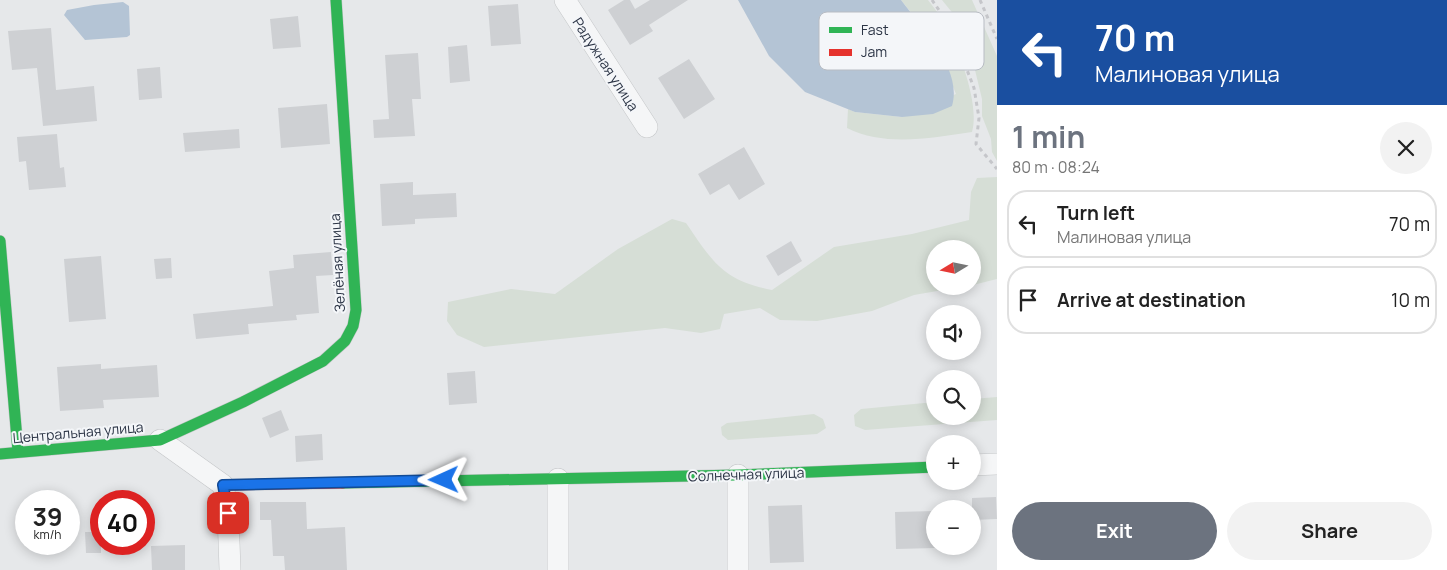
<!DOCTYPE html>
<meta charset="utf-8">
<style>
body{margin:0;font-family:Manrope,sans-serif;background:#f2f2f2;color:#222;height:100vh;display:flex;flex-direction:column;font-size:19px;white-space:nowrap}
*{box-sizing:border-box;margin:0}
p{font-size:16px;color:#767676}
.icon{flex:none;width:28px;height:28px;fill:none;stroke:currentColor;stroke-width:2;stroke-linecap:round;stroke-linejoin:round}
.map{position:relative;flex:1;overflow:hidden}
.side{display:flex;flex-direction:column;background:#fff;width:450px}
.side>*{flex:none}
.banner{background:#1a4fa0;color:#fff;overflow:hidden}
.needle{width:32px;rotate:260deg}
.buttons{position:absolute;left:926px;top:240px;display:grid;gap:10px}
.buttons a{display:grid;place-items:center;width:55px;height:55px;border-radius:50%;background:#fff;box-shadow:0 2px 12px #0003;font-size:25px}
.speed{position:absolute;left:15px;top:490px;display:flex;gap:10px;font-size:25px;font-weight:700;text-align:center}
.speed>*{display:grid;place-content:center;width:65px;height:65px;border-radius:50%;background:#fff;box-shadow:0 2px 12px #0003;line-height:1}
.speed small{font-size:12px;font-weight:400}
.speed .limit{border:8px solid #d22;background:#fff;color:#111}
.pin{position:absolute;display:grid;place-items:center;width:42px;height:42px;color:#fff;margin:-21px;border-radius:10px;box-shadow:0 2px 8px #0006}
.me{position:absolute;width:55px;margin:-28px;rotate:269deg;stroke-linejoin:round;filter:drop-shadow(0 0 4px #0008)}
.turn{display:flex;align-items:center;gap:18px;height:105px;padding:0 15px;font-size:22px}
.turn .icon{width:65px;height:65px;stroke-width:2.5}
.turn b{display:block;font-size:35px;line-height:42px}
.round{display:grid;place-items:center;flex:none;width:52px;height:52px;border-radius:26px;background:#f2f2f2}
.headline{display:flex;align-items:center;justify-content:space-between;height:85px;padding:0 15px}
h1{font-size:30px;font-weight:700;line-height:38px;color:#6c737f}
.action{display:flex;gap:10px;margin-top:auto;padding:10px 15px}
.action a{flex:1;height:58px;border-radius:30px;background:#6c737f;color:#fff;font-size:20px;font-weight:700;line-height:58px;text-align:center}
.action a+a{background:#f2f2f2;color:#222}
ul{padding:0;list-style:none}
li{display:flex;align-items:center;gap:15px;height:68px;margin:0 10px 8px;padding:0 5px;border:2px solid #e0e0e0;border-radius:20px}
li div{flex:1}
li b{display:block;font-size:19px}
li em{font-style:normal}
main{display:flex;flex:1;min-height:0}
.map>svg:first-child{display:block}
.green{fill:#d6ded6}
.water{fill:#b4c4d5}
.building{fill:#ced0d3}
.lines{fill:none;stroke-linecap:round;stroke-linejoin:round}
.street-casing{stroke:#c4c6c8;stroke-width:22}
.fast-casing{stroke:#c4c6c8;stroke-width:12}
.jam-casing{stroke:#c4c6c8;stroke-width:12}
.path{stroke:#c5c6ca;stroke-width:3;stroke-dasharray:4 4;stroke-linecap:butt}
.street{stroke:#f5f6f7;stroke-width:21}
.fast{stroke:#30b455;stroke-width:11}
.jam{stroke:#e5322d;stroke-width:11}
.route-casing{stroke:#114b97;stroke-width:12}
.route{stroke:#1a73e8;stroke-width:9}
.labels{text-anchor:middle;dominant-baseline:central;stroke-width:4;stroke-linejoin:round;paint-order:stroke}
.street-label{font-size:14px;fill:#2b3445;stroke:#f4f6f9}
.key{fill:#f4f6f9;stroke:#b8bcc3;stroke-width:1}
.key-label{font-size:14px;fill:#2b3445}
</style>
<main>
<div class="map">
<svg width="997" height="570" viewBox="0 0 997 570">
<rect width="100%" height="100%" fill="#e6e8ea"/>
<path class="green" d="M901,0h27c6,8 13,16 18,25 13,26 34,79 26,107 -41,6 -87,15 -125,-4l1,-19 7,3 47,5 54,-23 -21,-52z
M942,0h30l25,56v105l-5,-9 -1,-13 -9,-23v-17l-7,-29 -20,-54z
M997,177v102l-24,6 -1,-36h-37v37h31l-52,9 -42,16 -55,10 -37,-1 -20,-12 -36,6 -4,15 -19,4 -36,-5 -181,19 -27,-12 -10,-14 1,-19 63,-13 44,5 63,-45 54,-30 14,4c27,39 36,57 86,67l62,-43 78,-13 57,-14 2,-28 6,-14z
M997,397v23l-132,10 -10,-4 -1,-11 7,-6 74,-7v14h37l1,-17z
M814,414l9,5 3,9 -9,6 -89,6 -6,-5 -1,-8 6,-4z"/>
<path class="water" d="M738,0h163c21,28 62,69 51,106l-19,8 -31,3 -47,-5 -50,-20 -36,-36z
M123,2l6,4 1,29 -3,2 -42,3 -21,-25 3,-5 27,-5z"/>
<path class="building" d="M624,0h6l5,9 15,-9h38l-39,25 4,6 -23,14 -22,-35z
M518,4l3,40 -30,2 -3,-40z
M298,16l3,31 -28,2 -3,-30z
M51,28l5,62 38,-4 3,35 -54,5 -6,-58 -25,2 -4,-39z
M467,45l3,36 -20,2 -2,-36z
M418,53l3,46h-9l3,37 -41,2 -1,-18 16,-1 -4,-64z
M689,59l26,40 -31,20 -26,-41z
M160,67l2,31 -23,2 -2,-31z
M327,104l3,40 -49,4 -3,-40z
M239,129l1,19 -55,4 -2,-19z
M57,134l3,34 4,-1 2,20 -37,3 -3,-29 -7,1 -2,-25z
M744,147l21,37 -26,16 -10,-16 -19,11 -12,-21z
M413,182v13l43,-2 1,24 -42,2v5l-33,2 -2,-42z
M791,241l11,20 -24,15 -12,-20z
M331,252l2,23 -17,1 3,37 -23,2 1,5 -49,4 1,10 -53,5 -3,-25 80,-8 -4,-35 25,-3 -1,-13z
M101,256l5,63 -37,3 -5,-63z
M171,258l1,20 -16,1 -2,-20z
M101,364v5l56,-4 2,32 -56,3 1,8 -44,3 -3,-44z
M475,371l2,32 -28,2 -2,-32z
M281,410l8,20 -19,8 -8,-20z
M322,434l1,26 -27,2 -1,-26z
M996,497l1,22 -25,1v-22z
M260,502h46l1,27 38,-2 2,43h-62l-1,-14h-11l-2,-36h-11z
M802,505l2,57 -34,1 -2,-57z
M935,511v37l-39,1 -1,-37z
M85,532h16v21h-15z
M185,545v25h-33l-1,-24z"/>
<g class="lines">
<g class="street-casing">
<path id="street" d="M565,0l82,127
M160,440l63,45 5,28 2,57
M972,465l25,-1
M738,475v95
M558,479v91"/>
</g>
<g class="fast-casing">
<path id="fast" d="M0,241l18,210
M0,454l160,-14 83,-38 80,-41 22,-20 8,-15 3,-16 -20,-310
M343,483l395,-8 197,-8"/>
</g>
<g class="jam-casing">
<path id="jam" d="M223,485l120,-2"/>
</g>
<path class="path" d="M932,0l18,26 24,62 5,30 -3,26 21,25
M980,0l17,39"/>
<use href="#street" class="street"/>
<use href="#fast" class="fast"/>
<use href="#jam" class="jam"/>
</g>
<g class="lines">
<g class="route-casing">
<path id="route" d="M228,513l-5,-28 221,-5"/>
</g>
<use href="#route" class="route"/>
</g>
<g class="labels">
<g class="street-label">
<text transform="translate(606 64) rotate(57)">Радужная улица</text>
<text transform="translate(337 263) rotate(-93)">Зелёная улица</text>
<text transform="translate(78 432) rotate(-5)">Центральная улица</text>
<text transform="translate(746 474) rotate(-2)">Солнечная улица</text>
</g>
</g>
<rect x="819" y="12" width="165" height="58" rx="8" class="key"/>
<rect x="829" y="27" width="23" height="6" fill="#30b455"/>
<rect x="829" y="49" width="23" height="7" fill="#e5322d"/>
<g class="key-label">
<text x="861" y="35">Fast</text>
<text x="861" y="57">Jam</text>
</g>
</svg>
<div class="buttons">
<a><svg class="needle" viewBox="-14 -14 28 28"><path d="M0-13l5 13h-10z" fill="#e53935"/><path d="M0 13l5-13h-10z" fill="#767676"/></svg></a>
<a><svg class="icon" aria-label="sound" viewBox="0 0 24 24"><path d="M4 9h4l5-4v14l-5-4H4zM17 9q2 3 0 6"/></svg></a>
<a><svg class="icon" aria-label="search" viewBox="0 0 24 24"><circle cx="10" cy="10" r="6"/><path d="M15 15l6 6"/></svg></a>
<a>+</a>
<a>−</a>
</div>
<div class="speed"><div>39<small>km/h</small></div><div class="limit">40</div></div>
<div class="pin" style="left:228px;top:513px;background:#d93025"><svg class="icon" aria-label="arrive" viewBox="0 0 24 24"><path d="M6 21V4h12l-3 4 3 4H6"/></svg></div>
<svg class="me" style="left:444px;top:480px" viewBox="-20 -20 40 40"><path d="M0-17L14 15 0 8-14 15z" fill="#1a73e8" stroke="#fff" stroke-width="4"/></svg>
</div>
<section class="side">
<div class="banner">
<div class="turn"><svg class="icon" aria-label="left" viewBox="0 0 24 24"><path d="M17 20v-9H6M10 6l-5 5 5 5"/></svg><div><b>70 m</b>Малиновая улица</div></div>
</div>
<div class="headline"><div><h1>1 min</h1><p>80 m · 08:24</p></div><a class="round"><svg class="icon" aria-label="close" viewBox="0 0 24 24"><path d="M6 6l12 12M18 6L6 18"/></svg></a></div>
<ul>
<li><svg class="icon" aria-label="left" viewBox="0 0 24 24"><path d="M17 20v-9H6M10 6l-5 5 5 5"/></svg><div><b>Turn left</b><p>Малиновая улица</p></div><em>70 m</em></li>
<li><svg class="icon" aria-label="arrive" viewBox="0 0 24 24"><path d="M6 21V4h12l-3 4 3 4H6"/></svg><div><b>Arrive at destination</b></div><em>10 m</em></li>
</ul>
<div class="action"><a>Exit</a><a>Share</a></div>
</section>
</main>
